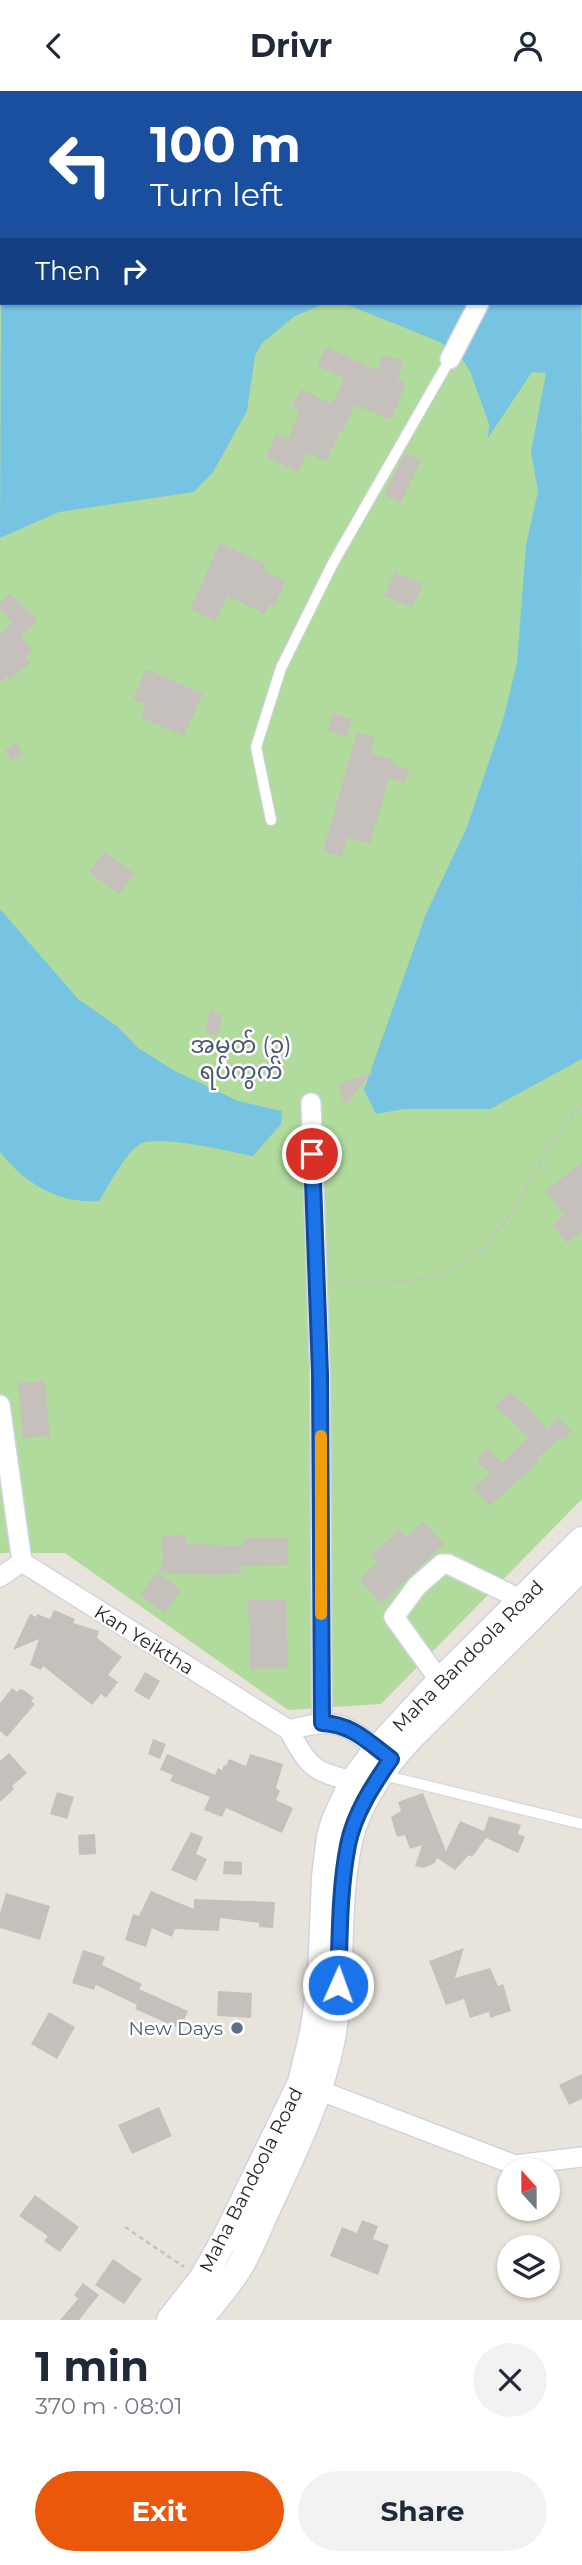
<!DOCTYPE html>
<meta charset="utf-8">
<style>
body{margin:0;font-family:Montserrat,"Noto Sans Myanmar",sans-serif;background:#f2f2f3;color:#1f2937;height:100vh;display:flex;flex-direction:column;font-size:26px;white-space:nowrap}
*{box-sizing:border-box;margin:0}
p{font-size:23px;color:#747a83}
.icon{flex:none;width:38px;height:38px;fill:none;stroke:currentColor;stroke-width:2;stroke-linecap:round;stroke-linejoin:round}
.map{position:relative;height:2229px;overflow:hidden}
.panel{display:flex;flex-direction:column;background:#fff;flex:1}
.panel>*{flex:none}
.guide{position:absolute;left:0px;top:0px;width:583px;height:214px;box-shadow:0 2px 5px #0004;background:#1a4fa0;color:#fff;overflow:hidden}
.needle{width:46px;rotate:339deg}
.buttons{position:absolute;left:497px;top:2067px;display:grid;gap:14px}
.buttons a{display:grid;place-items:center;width:63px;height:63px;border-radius:50%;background:#fff;box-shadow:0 2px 5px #0004;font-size:35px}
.pin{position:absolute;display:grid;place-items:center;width:60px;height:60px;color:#fff;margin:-30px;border:4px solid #fff;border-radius:50%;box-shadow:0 2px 7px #0007}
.me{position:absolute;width:77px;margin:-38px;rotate:2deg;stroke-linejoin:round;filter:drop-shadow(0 0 5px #0008)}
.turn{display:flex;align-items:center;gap:24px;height:147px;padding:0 35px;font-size:32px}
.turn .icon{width:91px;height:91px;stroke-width:2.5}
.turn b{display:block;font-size:49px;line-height:60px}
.then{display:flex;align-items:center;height:66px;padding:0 35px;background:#0003;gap:14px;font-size:26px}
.round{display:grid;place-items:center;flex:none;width:74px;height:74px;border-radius:37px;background:#f2f2f3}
.overview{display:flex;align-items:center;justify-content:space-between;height:119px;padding:0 35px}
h1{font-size:42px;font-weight:700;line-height:52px}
.cta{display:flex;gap:14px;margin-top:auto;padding:14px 35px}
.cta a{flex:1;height:80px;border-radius:42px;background:#ea580c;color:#fff;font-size:28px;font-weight:700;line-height:80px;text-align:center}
.cta a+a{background:#f2f2f3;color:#1f2937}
header{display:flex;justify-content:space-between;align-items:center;height:91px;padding:0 35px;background:#fff;font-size:32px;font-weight:700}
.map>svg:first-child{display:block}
.green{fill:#b1db9c;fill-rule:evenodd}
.water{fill:#77c4e2}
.building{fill:#c5c0bb}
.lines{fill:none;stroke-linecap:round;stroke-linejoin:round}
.service-casing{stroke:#d1d3e0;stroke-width:12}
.minor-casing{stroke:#d1d3e0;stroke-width:22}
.secondary-casing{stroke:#d1d3e0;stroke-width:29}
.path{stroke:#c3c3c3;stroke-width:2.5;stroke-dasharray:5 3.5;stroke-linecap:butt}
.service{stroke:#fff;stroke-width:10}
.minor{stroke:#fff;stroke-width:19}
.secondary{stroke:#fff;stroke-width:26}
.route-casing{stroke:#114b97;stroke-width:18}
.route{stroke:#1a73e8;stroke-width:12}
.slow{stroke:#f59e0b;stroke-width:12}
.service-dot{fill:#5c6f8a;stroke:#fff;stroke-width:2.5}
.labels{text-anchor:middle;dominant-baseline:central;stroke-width:5;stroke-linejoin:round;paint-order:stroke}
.street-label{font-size:19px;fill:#282828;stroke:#fff}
.service-label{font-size:19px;fill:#4e5e75;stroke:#fff;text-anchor:end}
.quarter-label{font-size:23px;fill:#4d5474;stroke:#fff}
</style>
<header><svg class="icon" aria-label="back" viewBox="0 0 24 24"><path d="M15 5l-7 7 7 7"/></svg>Drivr<svg class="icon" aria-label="person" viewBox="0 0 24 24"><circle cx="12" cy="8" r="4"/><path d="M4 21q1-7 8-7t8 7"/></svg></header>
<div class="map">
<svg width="582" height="2229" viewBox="0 0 582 2229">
<rect width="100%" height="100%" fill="#e9e4db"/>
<path class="green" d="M0,0h582v1408l-201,205 -93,6 -223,-157h-65zM2,2h579v210h-579z"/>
<path class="water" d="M32,0h425l-426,2z
M2,43v169h324l-31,13 -33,27 -7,13 -8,55 -34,61 -19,20 -135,20 -59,26z
M581,85l1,883 -92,50h-86l-28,5 -12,-24 62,-176 41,-87 36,-107 14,-57 9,-118 12,-54 -7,-39 15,-79 -14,-1 -44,66 1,-14 -19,-53 -8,-12 -22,-17 -97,-39h238z
M0,818l78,90 40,28 20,21 37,23 63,30 44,10 -1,13 -28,32c-24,-4 -92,-22 -113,-12 -14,8 -32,43 -41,57 -41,3 -75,-18 -99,-49z"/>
<path class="building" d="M327,256l51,24 4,-16 21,5 -5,20 8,3 -15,37 -36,-15 -13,27 -2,-1 -14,31 -19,-9 -9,19 -32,-15 10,-23 12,5 12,-28 -8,-4 9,-18 31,15 12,-25 -27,-14z
M405,362l16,7 -20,43 -17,-8z
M220,452l46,21 -3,7 23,10 -12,26 -5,-2 -4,9 -38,-18 -11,25 -26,-12z
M395,481l28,12 -11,24 -28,-12z
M10,502l27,27 -16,17 12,14 -8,7 5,5 -20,17 -3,-4 -7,7v-50l13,-11 -13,-13v-6z
M146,578l57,25 -19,42 -44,-19 6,-13 -13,-5z
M333,622l19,6 -5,18 -19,-6z
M357,641l18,6 -4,15 22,7 -1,3 18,7 -6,13 -15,-5 -19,66 -23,-6 -5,19 -19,-6z
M17,652l6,12 -12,6 -6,-12z
M105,760l30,23 -16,20 -30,-22z
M210,920l13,3 -6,22 -12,-3z
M373,981l-28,33 -7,-21z
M582,1071v69l-15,12 -15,-18 12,-10 -19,-24z
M45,1290l5,55 -27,2 -5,-55z
M509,1301l17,13 22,24 11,-11 13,13 -9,10 -3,-3 -22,20 2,2 -50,46 -17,-18 17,-15 -14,-12 11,-13 15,14 26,-24 -21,-22 -1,1 -11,-10z
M423,1430l21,23 -63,60 -22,-25 19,-17 -7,-7 29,-26 6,8z
M185,1444l1,9 37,1h21v-7l44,-1v28l-47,1v7l-25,2 -58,-2 23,17 -17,23 -24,-18 23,-30 -1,-29z
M286,1508l2,69 -38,1 -2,-69z
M54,1519l21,9 -2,4 26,8 -2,7 25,19 -14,18 10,7 -12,16 -5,-4 -9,11 -49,-39 -2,4 -11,-5 9,-26 -26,11 17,-36 6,3 1,-3 13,5z
M145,1581l15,9 -11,19 -15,-9z
M12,1597l5,4 3,-3 4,1 10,8 -3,3 4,3 -28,33 -7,-6v-28z
M153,1648l13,5 -6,15 -12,-5z
M9,1662l18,20 -15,13 2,3 -14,13v-41z
M167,1663l48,21 3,-7 4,2 2,-5 2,1 3,-7 17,7 4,-12 33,10 -7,24 4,3 -4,9 17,8 -11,25 -56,-25 -4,9 -18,-7 6,-13 -40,-16 3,-6 -13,-5z
M57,1701l17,5 -7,22 -17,-5z
M423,1702l23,58 14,-30 24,10 5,-15 32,9 -3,9 7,3 -7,16 -32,-15 -14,19 -3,-2 -14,15 -18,-12 -2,5 -11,5 -9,-2 7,-21 -12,4 -5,-14 -8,2 -6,-20 10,-6 -3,-9z
M191,1741l12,5 -7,17 11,5 -11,22 -25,-11z
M95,1743l1,20 -17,1 -1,-20z
M224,1770l18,1v13l-19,-1z
M151,1800l43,18v-10l81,3 -2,26 -14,-1v-4l-39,-5 -1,13 -44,-2 -3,8 -20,-9 -6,19 -21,-7 8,-26 6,2z
M6,1802l44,13 -10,34 -40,-12v-15z
M464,1857l-9,30 35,-10 8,18 5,-2 8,27 -21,7 -1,-6 -19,6 -6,-19 -18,6 -17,-44z
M83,1859l22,7 -3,8 40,19 -3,5 49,22 -8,18 -45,-20 2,-4 -41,-20 -2,5 -22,-7z
M218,1900l34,2 -1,25 -34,-2z
M49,1921l26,15 -18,32 -26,-15z
M582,1983v25l-13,6 -10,-20z
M159,2016l13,29 -40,18 -14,-29z
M35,2104l44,32 -19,25 -16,-11 4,-5 -29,-20z
M362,2129l16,6 -5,13 16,6 -11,30 -48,-19 12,-29 15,6z
M113,2168l29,20 -18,25 -29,-19z
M83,2192l16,12 -20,25h-19l18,-21 -4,-4z"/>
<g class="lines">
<g class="service-casing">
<path id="service" d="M581,22l1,-1
M271,729l-15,-73 25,-79 52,-105 117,-204
M383,1684l199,49"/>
</g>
<g class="minor-casing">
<path id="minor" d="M450,268l29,-56
M311,1012l9,271 2,349
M0,1314l22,157
M0,1486l22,-15 267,168
M440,1590l-46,-64 23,-31 25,-22h6l74,36
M289,1639c50,-14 58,-5 96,25
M289,1639c23,46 30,41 76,55
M308,1995l207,79 67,-8"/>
</g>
<g class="secondary-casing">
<path id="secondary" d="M170,2229l32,-41 23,-40 76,-156 12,-50 8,-55 4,-101 5,-40 5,-17 18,-39 24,-32 63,-68 142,-141
M199,2229c12,-15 25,-30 36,-46 14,-20 23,-46 33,-67 25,-54 51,-106 63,-164 13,-65 4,-132 17,-197 8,-42 35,-79 63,-109l171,-170"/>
</g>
<path class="path" d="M334,1191c34,1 81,3 112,-10 57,-24 81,-90 113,-139 6,-10 15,-19 23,-29
M125,2136l59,40"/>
<use href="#service" class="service"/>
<use href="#minor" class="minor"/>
<use href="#secondary" class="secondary"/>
</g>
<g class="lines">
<g class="route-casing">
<path id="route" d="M312,1063l8,220 2,349c30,1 46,19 69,36 -18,26 -37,55 -43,86 -9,46 -8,94 -10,140"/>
</g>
<use href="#route" class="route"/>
<path class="slow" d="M321,1345v178"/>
</g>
<circle class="service-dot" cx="237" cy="1937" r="7"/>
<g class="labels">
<g class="street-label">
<text transform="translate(144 1549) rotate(32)">Kan Yeiktha</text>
<text transform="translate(468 1565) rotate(-45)">Maha Bandoola Road</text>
<text transform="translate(251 2089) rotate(-63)">Maha Bandoola Road</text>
</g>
<g class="service-label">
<text x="223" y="1937">New Days</text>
</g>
<g class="quarter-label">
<text x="241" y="954">အမှတ် (၃)<tspan x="241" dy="26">ရပ်ကွက်</tspan></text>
</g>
</g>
</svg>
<div class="buttons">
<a><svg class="needle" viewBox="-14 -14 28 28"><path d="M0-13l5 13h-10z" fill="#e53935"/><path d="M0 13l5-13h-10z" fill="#747a83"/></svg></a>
<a><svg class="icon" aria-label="layers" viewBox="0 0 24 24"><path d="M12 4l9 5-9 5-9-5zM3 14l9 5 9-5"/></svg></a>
</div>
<div class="pin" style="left:312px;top:1063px;background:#d93025"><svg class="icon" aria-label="arrive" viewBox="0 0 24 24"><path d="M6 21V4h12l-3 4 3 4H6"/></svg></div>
<svg class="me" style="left:338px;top:1894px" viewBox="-20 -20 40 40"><circle r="17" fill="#1a73e8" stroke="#fff" stroke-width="3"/><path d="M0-11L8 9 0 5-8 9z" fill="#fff"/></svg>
<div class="guide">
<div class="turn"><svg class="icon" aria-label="left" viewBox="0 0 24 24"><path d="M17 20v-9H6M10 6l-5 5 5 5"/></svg><div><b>100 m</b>Turn left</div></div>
<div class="then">Then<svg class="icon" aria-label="right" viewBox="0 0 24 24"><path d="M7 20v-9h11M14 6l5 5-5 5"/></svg></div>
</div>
</div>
<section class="panel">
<div class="overview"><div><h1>1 min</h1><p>370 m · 08:01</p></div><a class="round"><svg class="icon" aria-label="close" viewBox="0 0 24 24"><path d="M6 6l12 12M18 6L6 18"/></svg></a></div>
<div class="cta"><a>Exit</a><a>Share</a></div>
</section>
